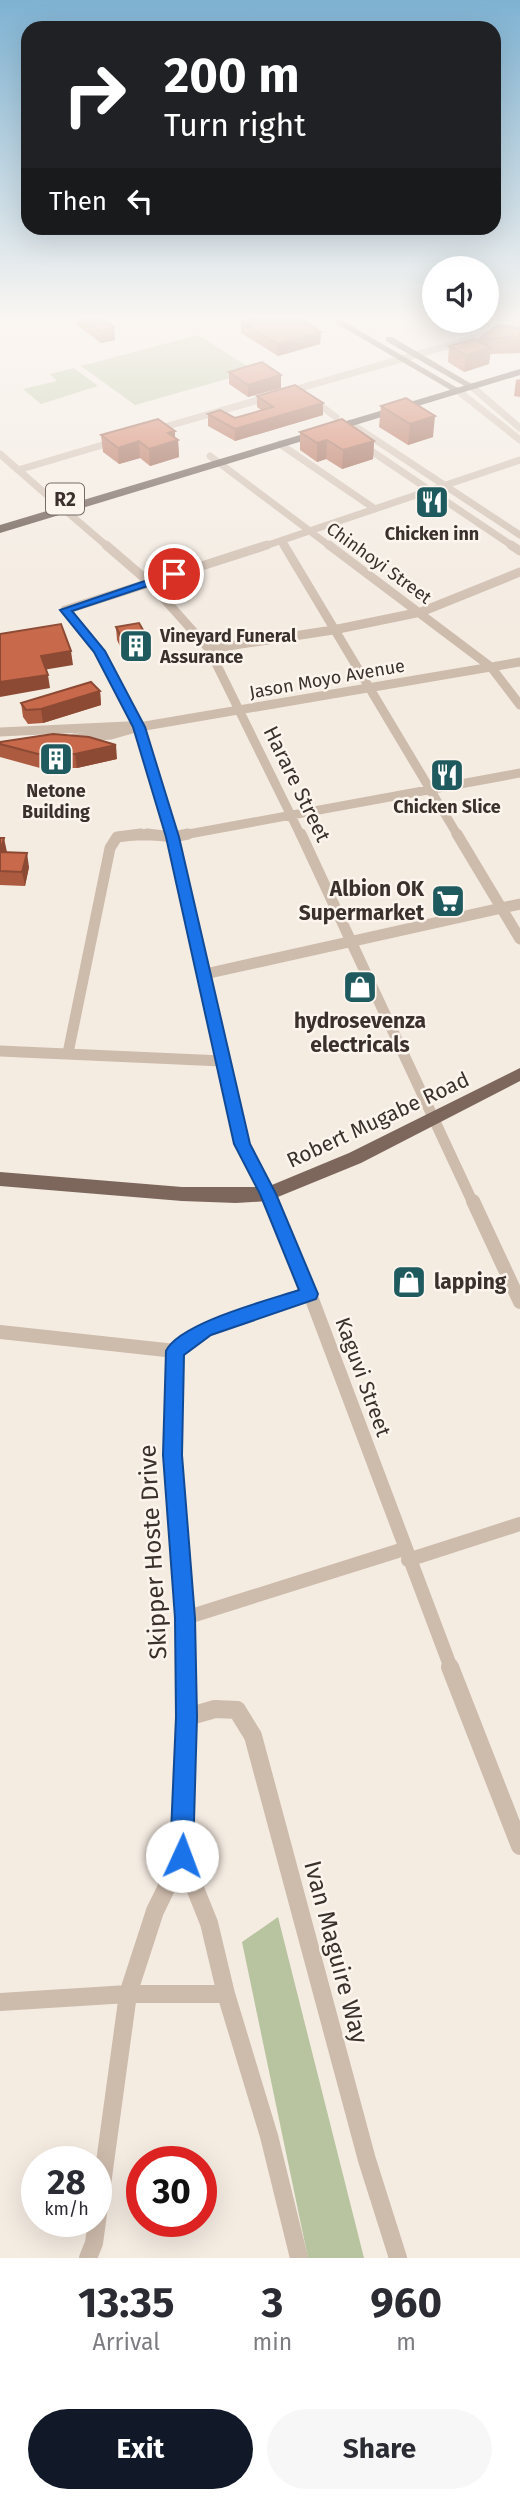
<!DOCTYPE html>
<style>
body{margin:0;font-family:"Fira Sans",sans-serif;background:#f7f7f7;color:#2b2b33;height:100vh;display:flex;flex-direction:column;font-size:26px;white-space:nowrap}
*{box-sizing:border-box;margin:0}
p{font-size:23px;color:#7c7c81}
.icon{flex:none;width:38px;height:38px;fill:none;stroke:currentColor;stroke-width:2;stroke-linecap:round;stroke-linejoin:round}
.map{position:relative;height:2258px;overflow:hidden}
.panel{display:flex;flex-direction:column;background:#fff;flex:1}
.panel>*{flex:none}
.hud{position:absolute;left:21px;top:21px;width:480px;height:214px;border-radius:21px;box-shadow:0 7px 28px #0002;background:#202124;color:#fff;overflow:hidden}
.buttons{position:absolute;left:422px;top:256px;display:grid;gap:14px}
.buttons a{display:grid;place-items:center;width:77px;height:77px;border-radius:50%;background:#fff;box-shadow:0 7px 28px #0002;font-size:35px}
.speed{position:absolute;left:21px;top:2146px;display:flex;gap:14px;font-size:35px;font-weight:700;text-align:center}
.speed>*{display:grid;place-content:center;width:91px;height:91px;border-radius:50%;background:#fff;box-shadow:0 7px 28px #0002;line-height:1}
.speed small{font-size:18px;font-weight:400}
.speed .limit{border:10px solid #d22;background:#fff;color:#111}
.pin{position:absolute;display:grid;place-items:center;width:60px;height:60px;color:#fff;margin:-30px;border:4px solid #fff;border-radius:50%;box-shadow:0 2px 7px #0007}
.me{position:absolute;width:77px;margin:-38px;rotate:2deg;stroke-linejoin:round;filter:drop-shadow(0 0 5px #0008)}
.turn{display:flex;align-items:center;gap:24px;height:147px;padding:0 28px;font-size:32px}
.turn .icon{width:91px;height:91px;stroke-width:2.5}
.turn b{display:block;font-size:49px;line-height:60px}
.then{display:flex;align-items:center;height:66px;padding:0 28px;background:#0003;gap:14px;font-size:26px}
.eta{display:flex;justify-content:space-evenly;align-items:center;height:119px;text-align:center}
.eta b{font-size:42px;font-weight:700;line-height:49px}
.primary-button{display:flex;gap:14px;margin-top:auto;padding:14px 28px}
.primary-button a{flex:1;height:80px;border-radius:42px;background:#111827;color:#fff;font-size:28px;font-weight:700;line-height:80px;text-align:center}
.primary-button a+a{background:#f7f7f7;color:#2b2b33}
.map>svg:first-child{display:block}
.green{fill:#b8c4a0}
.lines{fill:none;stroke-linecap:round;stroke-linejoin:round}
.minor-far4{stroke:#cdbbac;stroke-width:7}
.minor-far3{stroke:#cdbbac;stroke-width:9}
.minor-far2{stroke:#cdbbac;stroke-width:11}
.minor-far1{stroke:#cdbbac;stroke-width:14}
.minor{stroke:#cdbbac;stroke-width:18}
.major{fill:#7d675c;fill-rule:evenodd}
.highway{fill:#5c4a42;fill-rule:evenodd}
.wall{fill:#ac5a40}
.shaded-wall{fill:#8c4a34}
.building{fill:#c8694b;stroke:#8c4a34;stroke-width:2}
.route{fill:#1a73e8;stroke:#114b97;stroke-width:2}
.labels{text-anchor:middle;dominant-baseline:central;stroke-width:5;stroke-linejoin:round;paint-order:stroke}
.far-poi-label{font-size:18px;font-weight:bold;fill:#3b302b;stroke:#fbf5ee}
.far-street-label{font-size:18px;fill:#3b302b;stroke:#fbf5ee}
.shield{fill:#fbf5ee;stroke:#756b66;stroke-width:2}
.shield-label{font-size:19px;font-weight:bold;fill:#3b302b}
.street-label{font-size:21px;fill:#3b302b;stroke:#fbf5ee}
.poi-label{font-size:21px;font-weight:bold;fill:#3b302b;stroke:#fbf5ee;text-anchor:end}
.near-street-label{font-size:24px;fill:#3b302b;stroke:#fbf5ee}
</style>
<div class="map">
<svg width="520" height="2258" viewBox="0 0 520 2258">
<rect width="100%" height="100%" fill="#f4ebe1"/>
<path class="green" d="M198,335l57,36 -120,34 -54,-39z
M74,368l24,18 -57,18 -18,-15 34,-8 -7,-7z
M278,1917l86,341h-56l-66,-316z"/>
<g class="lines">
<path class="minor-far4" d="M471,386l49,42
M457,390l63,50
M311,399l25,18
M350,423l170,112
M154,430l366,-105
M280,444l95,65
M361,444l153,103
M0,454l55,48
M210,456l121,91
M18,470l98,-29
M65,510l43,37
M281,541l4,6
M262,547l258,-87"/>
<path class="minor-far3" d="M106,545l43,37 60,67 92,187
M284,545l174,291
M329,545l162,122 29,38
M511,545l9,6
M209,649l124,-19 88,-18 99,-40
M0,732l128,-6
M74,738l37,-3 28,-8 381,-65
M126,836h38
M173,836l-34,-109 -40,-76 -34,-41 202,-65
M178,836l342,-63"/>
<path class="minor-far2" d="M147,834l26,3 15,-3
M172,834l70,310 30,59
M301,834l172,369
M457,834l63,105
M205,974l315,-70
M0,1051l222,10
M68,1053l42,-205 7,-11 24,-3"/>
<path class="minor-far1" d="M271,1201l39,93 141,374
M473,1201l47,101
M0,1332l175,19
M408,1560l112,-36
M185,1618l219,-69
M186,1668l-13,-213 2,-104 30,-21 105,-36"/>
<path class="minor" d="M450,1667l70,179
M187,1717l28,-8 22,1 16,26 114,424 31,98
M182,1856l27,67 17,71
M0,2002l128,-8h98l43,142 30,122
M88,2258l6,-15 34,-249 27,-83 27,-55 4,-189"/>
<path class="major" d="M327,318h11l123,72 -7,2z
M386,337h6l83,49 -7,2 -82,-47z
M520,1068v13l-159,82 -93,38 -32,2 -54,-2 -182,-15v-14l182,15h85l82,-34z"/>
<path class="highway" d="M520,369v6l-520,158v-8z"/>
</g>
<path class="wall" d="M77,318h25l13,22 -14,3 -24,-18z
M241,321l80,11 -1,12 -42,12 -37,-23z
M520,326v27l-30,1 -1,10 -25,8 -16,-10 1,-16 29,-5 1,-2 37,-10v-2z
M229,372l52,16 -33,9 -19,-13z
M520,379v18l-6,-1 2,-16z
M257,396l66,19 -88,26 -27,-15v-12l27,4 26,-8 -4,-3z
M381,406l52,31 -25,8 -29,-18z
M175,431v7l3,2 1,17 -29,9 -10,-8 -21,6 -16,-12 -2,-17z
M300,432l74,9 -1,18 -31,10 -16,-10 -9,3 -17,-12z
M116,627l31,10 1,14 -24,4 -7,-15z
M100,691l1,14 -58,18 -15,1 -5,-7 -2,-14z
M0,742l117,17 -40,9h-37l-40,-11z
M0,838l7,14 22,15 -4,19 -25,-1z"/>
<path class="shaded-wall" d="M114,327l1,13 -14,3 -1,-12z
M321,332l-1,12 -42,12v-12z
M491,348l-2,16 -25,8 2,-17z
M281,375v13l-33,9v-12z
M323,403v12l-88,26v-12z
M435,416l-2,21 -25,8 2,-21z
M175,431v10l3,-1 1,17 -29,9 -1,-17 19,-16z
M327,440l-1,19 -9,3v-19z
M139,441l1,17 -21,6 -1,-16z
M374,441l-1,18 -31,10 1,-19z
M147,637l1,14 -24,4 -1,-14z
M71,651l2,14 -30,5 -2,-14z
M48,675l2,13 -50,9v-15z
M100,691l1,14 -58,18 -2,-14z
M116,745l1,14 -40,9 -2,-14z
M4,838l3,14h-7z
M27,853l2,14 -4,19 -3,-14z"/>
<path class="building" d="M83,318h19l12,9 -14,4z
M251,318h49l21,14 -43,12 -37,-23z
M498,325l13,2 9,4v6l-41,2z
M474,339l17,9 -25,7 -17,-9z
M262,362l19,13 -33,10 -19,-13z
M295,385l28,18 -88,26 -27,-15 12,-4 15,8 38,-11 -16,-11z
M406,398l29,18 -25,8 -29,-18z
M158,419l17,12 -7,2 10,7 -29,9 -10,-8 -21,7 -17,-13z
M342,419l32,22 -31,9 -16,-10 -10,3 -17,-11z
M139,623l8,14 -24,4 -7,-14z
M61,624l10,27 -30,5 7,19 -48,7v-48z
M91,682l9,9 -59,18 -15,1 -5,-7z
M53,734l36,3 27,8 -41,9h-37l-38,-10v-2z
M0,838h4l-4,14 27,1 -5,19 -22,-1z"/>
<linearGradient id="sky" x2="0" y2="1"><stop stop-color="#7eb2d2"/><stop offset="0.5" stop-color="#faf6f2"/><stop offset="1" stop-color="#faf6f2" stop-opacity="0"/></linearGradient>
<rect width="520" height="634" fill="url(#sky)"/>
<path class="route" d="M174,571l4,1v4l-106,35 33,40 40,76 34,110 71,307 26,50 42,100 -2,5 -105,36 -27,20 -2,100 13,163 2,99 -4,139 -3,9 -8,3 -8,-3 -4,-9 6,-139 -1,-99 -12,-163 3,-104c13,-28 103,-51 133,-61l-39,-96 -26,-50 -68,-307 -33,-110 -39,-75 -34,-42z"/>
<defs>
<g id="restaurant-square" transform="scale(1.75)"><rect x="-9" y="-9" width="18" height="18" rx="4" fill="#1f5a5e" stroke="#fbf5ee"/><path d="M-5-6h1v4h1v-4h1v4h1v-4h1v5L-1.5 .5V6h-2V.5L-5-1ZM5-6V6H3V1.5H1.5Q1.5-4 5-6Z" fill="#fff"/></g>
<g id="building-square" transform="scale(1.75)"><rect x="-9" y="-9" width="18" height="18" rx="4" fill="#1f5a5e" stroke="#fbf5ee"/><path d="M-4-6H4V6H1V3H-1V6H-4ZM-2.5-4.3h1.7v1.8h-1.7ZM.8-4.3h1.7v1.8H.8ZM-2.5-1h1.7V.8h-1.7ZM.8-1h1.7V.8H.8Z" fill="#fff"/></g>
<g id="supermarket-square" transform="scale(1.75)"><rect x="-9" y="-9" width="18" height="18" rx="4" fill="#1f5a5e" stroke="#fbf5ee"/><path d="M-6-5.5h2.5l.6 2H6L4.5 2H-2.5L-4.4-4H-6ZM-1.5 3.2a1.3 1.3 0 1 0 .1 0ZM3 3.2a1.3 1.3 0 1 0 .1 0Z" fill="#fff"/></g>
<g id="shop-square" transform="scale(1.75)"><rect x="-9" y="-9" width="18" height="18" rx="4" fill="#1f5a5e" stroke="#fbf5ee"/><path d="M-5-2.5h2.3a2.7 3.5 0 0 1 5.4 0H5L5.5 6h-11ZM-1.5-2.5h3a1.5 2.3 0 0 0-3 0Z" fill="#fff"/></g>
</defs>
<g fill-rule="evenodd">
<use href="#restaurant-square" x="432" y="502"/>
<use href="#building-square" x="136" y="646"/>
<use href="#building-square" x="56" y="759"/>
<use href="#restaurant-square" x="447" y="775"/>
<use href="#supermarket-square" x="448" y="901"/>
<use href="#shop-square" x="360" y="987"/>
<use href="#shop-square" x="409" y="1282"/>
</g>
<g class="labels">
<g class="far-poi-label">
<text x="432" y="534">Chicken inn</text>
<text x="160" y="636" text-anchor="start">Vineyard Funeral<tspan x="160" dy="21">Assurance</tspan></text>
<text x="56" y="791">Netone<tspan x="56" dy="21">Building</tspan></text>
<text x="447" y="807">Chicken Slice</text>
</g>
<g class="far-street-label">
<text transform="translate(379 563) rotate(36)">Chinhoyi Street</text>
<text transform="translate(327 679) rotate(-10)">Jason Moyo Avenue</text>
</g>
<rect class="shield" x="46" y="483.5" width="38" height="31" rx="5"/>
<g class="shield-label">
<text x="65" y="499">R2</text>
</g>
<g class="street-label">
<text transform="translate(297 784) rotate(64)">Harare Street</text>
<text transform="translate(378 1120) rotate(-25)">Robert Mugabe Road</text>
<text transform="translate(363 1377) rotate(70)">Kaguvi Street</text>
</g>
<g class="poi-label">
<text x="424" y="889">Albion OK<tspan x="424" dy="24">Supermarket</tspan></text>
<text x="360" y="1021" text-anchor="middle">hydrosevenza<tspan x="360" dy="24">electricals</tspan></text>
<text x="434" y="1282" text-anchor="start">lapping</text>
</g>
<g class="near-street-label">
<text transform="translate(153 1552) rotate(-93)">Skipper Hoste Drive</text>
<text transform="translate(336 1952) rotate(75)">Ivan Maguire Way</text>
</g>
</g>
</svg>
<div class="buttons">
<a><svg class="icon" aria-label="sound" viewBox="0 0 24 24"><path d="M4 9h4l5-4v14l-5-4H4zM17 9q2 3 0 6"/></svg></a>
</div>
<div class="speed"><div>28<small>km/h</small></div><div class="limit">30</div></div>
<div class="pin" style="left:174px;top:574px;background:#d93025"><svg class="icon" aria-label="arrive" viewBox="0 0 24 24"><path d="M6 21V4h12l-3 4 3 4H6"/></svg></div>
<svg class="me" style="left:182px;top:1856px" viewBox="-20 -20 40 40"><circle r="19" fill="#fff"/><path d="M0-13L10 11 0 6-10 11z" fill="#1a73e8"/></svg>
<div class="hud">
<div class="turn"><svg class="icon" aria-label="right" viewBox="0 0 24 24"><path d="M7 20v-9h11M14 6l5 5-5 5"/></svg><div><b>200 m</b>Turn right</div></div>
<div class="then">Then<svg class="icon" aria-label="left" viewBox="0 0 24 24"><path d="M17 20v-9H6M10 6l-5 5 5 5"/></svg></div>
</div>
</div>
<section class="panel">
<div class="eta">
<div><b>13:35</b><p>Arrival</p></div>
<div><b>3</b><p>min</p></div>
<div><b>960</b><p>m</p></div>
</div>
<div class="primary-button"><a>Exit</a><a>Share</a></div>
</section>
